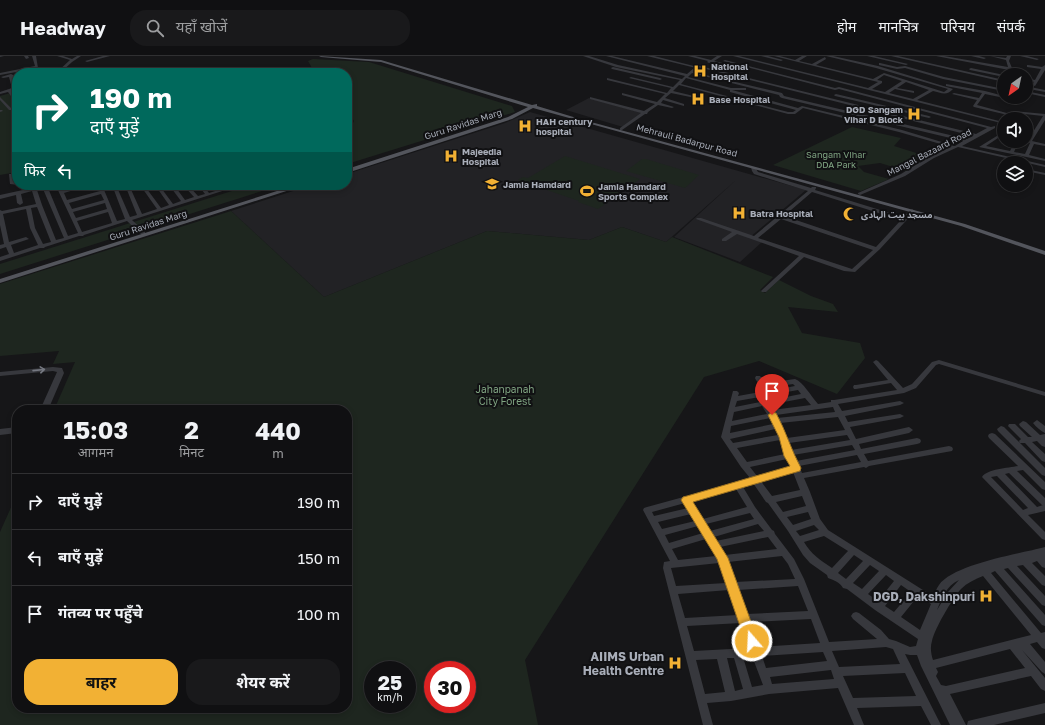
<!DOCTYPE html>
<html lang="hi">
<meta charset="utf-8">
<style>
body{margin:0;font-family:"Golos Text","Noto Sans Arabic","Noto Sans Devanagari",sans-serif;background:#19191b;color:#f1f3f6;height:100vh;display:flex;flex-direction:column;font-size:15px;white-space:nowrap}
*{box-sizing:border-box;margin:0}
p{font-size:13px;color:#9c9d9f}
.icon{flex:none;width:22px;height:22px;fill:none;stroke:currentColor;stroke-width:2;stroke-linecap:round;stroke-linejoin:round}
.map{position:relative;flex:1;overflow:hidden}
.drawer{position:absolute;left:12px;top:349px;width:340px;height:308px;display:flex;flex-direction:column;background:#101012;border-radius:16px;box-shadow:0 2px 6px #0003,0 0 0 1px #303032}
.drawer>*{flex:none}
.banner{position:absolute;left:12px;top:12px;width:340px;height:122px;border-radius:16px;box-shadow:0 2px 6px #0003,0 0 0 1px #303032;background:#00695c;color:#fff;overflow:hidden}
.needle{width:26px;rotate:213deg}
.buttons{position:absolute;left:997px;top:12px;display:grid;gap:8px}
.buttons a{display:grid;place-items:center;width:36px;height:36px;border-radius:50%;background:#101012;box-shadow:0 2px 6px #0003,0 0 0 1px #303032;font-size:20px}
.speed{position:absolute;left:364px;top:605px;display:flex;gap:8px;font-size:20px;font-weight:700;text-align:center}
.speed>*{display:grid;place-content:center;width:52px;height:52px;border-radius:50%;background:#101012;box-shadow:0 2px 6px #0003,0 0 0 1px #303032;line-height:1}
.speed small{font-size:10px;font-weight:400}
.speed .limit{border:6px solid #d22;background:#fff;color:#111}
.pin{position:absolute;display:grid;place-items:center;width:34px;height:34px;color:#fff;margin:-41px -17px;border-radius:50% 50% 50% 0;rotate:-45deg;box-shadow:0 0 4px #0007}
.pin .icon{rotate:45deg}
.me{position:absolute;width:44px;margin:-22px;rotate:341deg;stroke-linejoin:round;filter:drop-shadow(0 0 3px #0008)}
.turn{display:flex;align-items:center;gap:14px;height:84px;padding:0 12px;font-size:18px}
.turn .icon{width:52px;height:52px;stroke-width:2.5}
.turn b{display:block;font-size:28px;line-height:34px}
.then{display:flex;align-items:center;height:38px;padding:0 12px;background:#0003;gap:8px;font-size:15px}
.eta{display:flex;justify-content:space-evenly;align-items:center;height:68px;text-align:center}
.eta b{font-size:24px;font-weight:700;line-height:28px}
.button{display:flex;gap:8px;margin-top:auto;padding:8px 12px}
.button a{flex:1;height:46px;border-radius:16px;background:#f2b134;color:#111;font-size:16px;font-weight:700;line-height:46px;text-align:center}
.button a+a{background:#19191b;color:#f1f3f6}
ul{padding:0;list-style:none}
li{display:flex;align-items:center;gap:12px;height:56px;padding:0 12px;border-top:1px solid #303032}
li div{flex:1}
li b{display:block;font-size:15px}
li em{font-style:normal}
header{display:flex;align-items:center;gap:24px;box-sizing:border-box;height:56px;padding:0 20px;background:#101012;border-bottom:1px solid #303032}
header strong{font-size:19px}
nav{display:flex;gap:22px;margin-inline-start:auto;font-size:14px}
.search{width:280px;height:36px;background:#19191b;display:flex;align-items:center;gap:10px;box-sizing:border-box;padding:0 14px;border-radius:16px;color:#9c9d9f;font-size:15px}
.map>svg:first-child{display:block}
.built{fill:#222225}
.green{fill:#1e261f;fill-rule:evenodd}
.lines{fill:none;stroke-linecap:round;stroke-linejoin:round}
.minor{fill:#37383d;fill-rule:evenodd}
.major{fill:#53555c;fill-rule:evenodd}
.oneway{stroke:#757881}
.route{fill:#f2b134;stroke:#9d7322}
.labels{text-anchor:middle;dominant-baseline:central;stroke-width:4;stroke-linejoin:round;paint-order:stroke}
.far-poi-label{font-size:9px;font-weight:bold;fill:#a8adb8;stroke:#111113;text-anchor:start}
.far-street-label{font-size:9px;fill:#a8adb8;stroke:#111113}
.far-park-label{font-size:9px;fill:#7fa381;stroke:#111113}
.park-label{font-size:10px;fill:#7fa381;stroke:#111113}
.near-poi-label{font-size:12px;font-weight:bold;fill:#a8adb8;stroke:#111113;text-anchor:end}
</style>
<header>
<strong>Headway</strong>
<div class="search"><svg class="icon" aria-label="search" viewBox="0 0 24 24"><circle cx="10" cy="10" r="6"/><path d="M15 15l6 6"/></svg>यहाँ खोजें</div>
<nav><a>होम</a><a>मानचित्र</a><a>परिचय</a><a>संपर्क</a></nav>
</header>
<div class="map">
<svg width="1045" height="669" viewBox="0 0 1045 669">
<rect width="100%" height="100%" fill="#161618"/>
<path class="built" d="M589,42l53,15 -19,14 -57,-17z
M530,56l276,78 -57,48 13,4 -22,20 -66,-25 62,-57 -70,62 -44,-15 -33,13 -102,-9 -163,66 -93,-86 81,-26h35v-11l158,-51z"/>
<path class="green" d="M313,3l56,3 143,44 3,6 -168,52v-30l7,-13 -7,-9v-39h-32l-7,-12z
M17,35v81l-17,3v-79z
M852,71l49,11 -7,8 35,11 -23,14 -26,-8 -22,3 6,6 25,7 -28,12 -88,-26z
M565,100l75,23 -42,30 -20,-7 1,-1 -61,-21 5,-3 5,1z
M642,103h4l53,16 -14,13 -59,-17z
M251,129h30l-281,89v-10z
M231,155l93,86 163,-66 102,9 33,-13 44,15 6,-5 101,40 -13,13 5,3 14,-13 32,16 22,8 5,8 -50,-5 14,26 58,10 5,15 -28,36 -78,-33 -55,16 -179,283 13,65h-538v-193l17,-38v214h330v-298h-293l21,-48 -22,2 6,-13 -59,5v-72zM373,614h34v34h-34zM433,614h34v34h-34z"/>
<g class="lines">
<path class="minor" d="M0,0h4l-4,1z
M24,0h4l1,2 -3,1z
M32,0h4l2,12 -38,7v-2l35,-7z
M57,0h6l9,3 5,-3h4l-9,6 -12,11h-4l14,-13z
M103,0h7l-23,6 -2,-1z
M583,0h6l29,9 64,14 3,-3 -79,-20h6l75,18 7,-6 2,1 -3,3 89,21 2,3 183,43 6,-3 -275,-69 2,-1 276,68 11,-6 -148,-39 -4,1 -112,-29 2,-1 110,28 4,-1 152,40 4,-1v2l-33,18 83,19v2l-87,-20 -24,11 -29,18 -45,19 -2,-1v-1l43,-19 29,-18 21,-9 -52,-15 -96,-24 -8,6h-7l-109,-29 -6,6 29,7 -2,1 -29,-6 -6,5 19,6v2l-21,-6 -2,3 13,4 -2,1 -14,-3 -10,7 -1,2h-2l-23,16h-2v-2l21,-15 -51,-14v-2l54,14 11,-7 -33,-9v-2l35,9 8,-8 -58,-14v-2l60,15 4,-5 -42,-10 2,-1 42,10 7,-7 -64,-13zM692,17l87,22 1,2 2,1 181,43 -8,5 -53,-16 -100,-24 -4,2 -66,-18h14v-2h-15l-43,-11zM686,22l44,12v2l66,18 -3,2h-5l-107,-28z
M647,0h7l44,11 -2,1z
M688,0h7l16,4 6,-4h5l-8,5 17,4 -2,1 -17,-4 -3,1 -2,-1 1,-1z
M733,0h6l129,32 10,-6 -104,-26h6l15,4 7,-4h5l-8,5 13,3 13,-7 1,2 -10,6 57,14 11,-6 60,19 4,-3 -72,-21 -50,-12h7l45,10 75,23c-6,7 -12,4 -20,2l-16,9 86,22 -2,1zM884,19l18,6 -17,11 -13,-3 10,-6v-2l-5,-1zM906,26l23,8 -16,9 -24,-6 6,-4 19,4v-2l-17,-3z
M761,0h7l15,4 -2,1z
M867,0h7l34,8 -2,1z
M891,0h7l106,24v2z
M936,0h8l64,11 -2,-7 -16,-4 16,2 1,-2h4l-2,5 6,14h-4l-2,-5z
M971,0h8l7,2 -2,1z
M1020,0h7l12,3 -2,1z
M880,7l17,4 8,-1 39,11 60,12v2l-61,-12 -38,-11 -8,1 -18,-4v-2z
M1028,9l14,2 3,-2v5l-10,16 -3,-1 2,-3 -8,-2v-2l9,2 6,-11 -14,-2v-2z
M613,11l47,11 2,1 -2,1 -48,-11 -1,-1z
M971,12l33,7h1l-1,2 -34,-7 -1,-1z
M85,14h1v2l-11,1z
M11,18l2,1 3,12h1v2l-5,2 5,8v4h-1l-8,-11 -8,2v-2l12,-4 -3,-11 -6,1 -2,-1z
M946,28l39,7 19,5v1l11,1v2h-1l-29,-6 -8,11 37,10 -2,1 -38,-9 -1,-1 4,-6 -25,-6 2,-1 25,5 3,-5 -36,-7z
M1030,31l15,3v2l-16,-3 -1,-1z
M1026,35l19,4v2l-19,-4z
M836,38l93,22 2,1 -2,1 -94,-22 -1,-1z
M0,41l11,11v2h-2l-9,-10z
M0,54h2l1,1 -3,1z
M1014,55l31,3v6l-13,21 13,3v2l-11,-2 -5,11 16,4v2l-66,-14 21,-13 4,1v2l-3,-1 -15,10 24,5 5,-10h4l-5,11 11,2 5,-11 -6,-2h2v-1h2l15,-24 -28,-3 -2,-1z
M751,111h4l3,5 53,16 1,-1h4v1l-1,2 88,27 9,-8 3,2 -35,38 -25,23 -11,-1 -40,-14 -38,35h-4l-1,-1 1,-1 37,-34 -62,-22 -11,7h-4v-2l10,-7 -36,-13 1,-1h4l53,18 54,-45 -54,-17 -2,-3zM812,136l89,28 -25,27 -92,-31zM781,163l92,31 -21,19 -94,-31z
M1026,113l19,4v2l-19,-4z
M9,118h4l1,8 3,1v2h2l-9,-1z
M31,129h4l1,2 11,-2h13l3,5 19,-5h8l-26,8 3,7 33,-9 -2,-6h4l15,36 8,-2 -13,-34h4l14,32 7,-2 -12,-30h4l13,29 15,-5 -17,-24h4l17,23 8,-3 -14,-20h4l14,19 8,-3 -12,-16h5l11,15 9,-3 -11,-12h5l10,11 7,-2 -7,-9h5l6,8 25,-8h7l-109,35 13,12v2h-4l-14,-13 -43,14 -1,1h-4l-34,11 -1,1h-4l-40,13v-4l9,-3 -3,-7 -6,2v-4l4,-1 -4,-19v-15l2,1 34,-7 -4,-13 -11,3 2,9 -3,2 -3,-2 -1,-8 -16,4v-4l32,-7zM56,130l22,47 -10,3 -20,-48zM43,133l21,49 -8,2 -14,-35 -5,-15zM101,138l3,6 -32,9 -3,-6zM105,147l2,6 -31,9 -3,-6zM37,151l14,35 -8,2 -8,-16 -4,-20zM26,153l4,19 8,17 -24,8 -3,-8 18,-6 -3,-2 -17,5 -6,-28zM108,156l4,11 -30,9 -5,-11z
M267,129h6l7,5 -4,1z
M876,304l2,1 25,27 9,-4 20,-22 7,-2 106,32v4l-106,-32 -3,1 -20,23 -12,5 -66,11 4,7 58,-10 4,2 -4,2 -55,11 3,6 52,-8 4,2 -4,2 -50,9 6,12 53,-12 4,3 -4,3 -50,11 2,5 56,-11 3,1 1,2 -1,2 -3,1 -53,10 4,7 81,-15 3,1 1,2 -1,2 -83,15 -3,2 -2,-1 -60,11 6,14 10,27 8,11 106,67c1,-4 2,-8 5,-12 15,-21 80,-31 106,-38v21l-3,-1 -5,-6 -5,2 13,13v10l-3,-1 -19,-20 -6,1 28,30v10l-3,-1 -34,-37 -4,1 41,46v11l-3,-1 -47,-54 -4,2 50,60 4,-1v17l-3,-1 -5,-6 -7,2 15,18v12l-3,-2 -20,-22 23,28v13l-4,-2 -10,-13 -81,18 16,31h-16l-29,-59 -4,-11h-7l-5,-1 36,71h-10l-10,-19 -64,2 7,17h-10l-16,-37 -69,6 -38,7 -24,2 6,22h-10l-40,-157 1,-6 6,-1 -27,-51 1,-2 3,-1 84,-23 19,-6 -9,-11 -20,-30 12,-46h4l2,2 -1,3 27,-5h-1l-8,-11 -1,-2 1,-2h4l6,7 29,-4c8,3 16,17 23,25l13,-2v-2h3l63,-10 -6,-7 -35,6h-2l-1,-2 1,-2h2l32,-5 -15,-18zM793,328l2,2 -26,5v-3zM798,334l3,4 -66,13 2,-6zM805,342l6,7 -39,5 -4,-5zM762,350l5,8 -35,7 2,-9zM833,351l2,5 -58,6 -1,-3zM838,361l7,13 -58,8 -7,-15zM770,362l3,6 -43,9 1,-7zM775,373l3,6 -45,8 -3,-4zM847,379l3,5 -59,10 -2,-7zM780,384l5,14 -38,8 -10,-14zM852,389l3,5 -59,11 -3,-6zM857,399l4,7 -59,11 -3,-7zM787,403l4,7 -34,10 -7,-9zM793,416l7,18 -28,6 -12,-16zM753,427l13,19 2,1 20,28 15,24 7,8 17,12 1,3c5,2 12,4 15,10l4,1 28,21 43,29 -2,7 -6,1 -14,-6 -7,-2 -8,-9 -22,-17 -3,-1 -3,1 -2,3 2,3 24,20 -48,3 -25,-63 -10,-20 -19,-25 -1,-3 -2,-1 -17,-23 -12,-20zM736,433l11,18 -44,12 -11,-18zM802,440l4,10 -23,6 -7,-10zM685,447l3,5 -34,8 -2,-4zM808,456l3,7 -18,6 -6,-8zM750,457l4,6 -44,12 -4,-7zM691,458l4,7 -33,8 -4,-7zM758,468l6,7 -48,10 -2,-4zM814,469l5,5 -19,6 -4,-5zM698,470l5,7 -34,10 -4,-8zM824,480l24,15 -16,17c-12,-8 -21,-14 -28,-26zM768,481l9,12 -52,6 -5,-8zM706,483l10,17 -38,4 -6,-11zM854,499l9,6 -17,18 -8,-6zM782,500l6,8 7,15 -60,3 -7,-20zM719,507l7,20 -50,3 -5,-18zM870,509l9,6 -17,18 -9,-6zM886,519l8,6 -16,20 -10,-7zM983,520l48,59 -98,25c-2,-6 -3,-13 -1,-19 2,-11 21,-44 29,-52 6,-6 14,-10 22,-13zM959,524l-11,12 -11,18c5,-12 9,-24 22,-30zM901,529l10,7 -17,20 -9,-6zM798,530l10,25 -61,3 -9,-24zM729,534l9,25 -53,3 -7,-24zM918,540l13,8 -11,26 -19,-13zM811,563l9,24 -61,4 -9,-25zM741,567l8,25 -55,3 -7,-25zM886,591l7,2 7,15 -61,3 -7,-16zM1010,593l15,19 -79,18 -5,-1 -5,-9 2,-4 -2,-4zM823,596l4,9 -61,7 -4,-12zM752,600l11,29 -11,2 -9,-30zM727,602h7l9,31 -8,2zM717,603l8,33 -20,2 -9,-34zM831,614l3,9 -62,5 -2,-7zM905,617l11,23 -63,2 -10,-22z
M53,311l9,1 2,5 -16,37h-8l17,-38 -4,-1 -53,5v-4z
M1037,364l8,6v7c-4,-2 -9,-6 -12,-10z
M1023,365l3,1 14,13 5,-1v13l-3,-1 -5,-5 -5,1 13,12v8l-3,-1 -17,-18h-5l-1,-2 2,-2 -13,-13 1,-2h6l13,13h4l-12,-11 -1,-2z
M1001,370l3,1 41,41v8l-3,-1 -44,-44 -1,-2z
M17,371v6l-17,2v-6z
M992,377l3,1 50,48v8l-3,-1 -19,-19 -6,1 28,27v13l-17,4 17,17v8l-3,-1 -60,-62c5,-8 26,-9 36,-11l-29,-28 -1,-2 1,-2zM1009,417l33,32h1l-6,2 -32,-33zM997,420l31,32 -5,2 -32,-33z
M1045,647v10l-51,12h-27l1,-4 4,-1z"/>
<path class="major" d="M319,0l62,4 151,45 5,-1v2l43,13 385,105 80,27v4l-84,-29 -428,-118 -21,11 -165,54v-4l161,-52 20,-10 -147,-45 -60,-5z
M296,129h9l-305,98v-4z"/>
</g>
<defs><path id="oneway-shaft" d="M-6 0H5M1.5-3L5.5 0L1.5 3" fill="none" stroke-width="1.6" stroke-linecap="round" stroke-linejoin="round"/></defs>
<use class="oneway" href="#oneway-shaft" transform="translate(39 314) rotate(-6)"/>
<path class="route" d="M772,356l4,1c10,18 15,37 25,55l-1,3 -107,31 35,56 30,83 -2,4 -4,1 -5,-1 -2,-4 -28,-82 -36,-59 2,-3 4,-1 103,-30 -6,-10 -5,-19 -11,-22z"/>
<defs>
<g id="hospital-bare" transform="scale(1.08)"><path d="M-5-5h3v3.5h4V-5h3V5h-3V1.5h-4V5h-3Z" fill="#f2b134" stroke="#111113" stroke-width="2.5" paint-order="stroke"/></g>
<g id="university-bare" transform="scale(1.08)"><path d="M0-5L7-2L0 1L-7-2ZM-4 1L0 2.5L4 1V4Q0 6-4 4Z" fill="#f2b134" stroke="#111113" stroke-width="2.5" paint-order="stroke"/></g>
<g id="stadium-bare" transform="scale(1.08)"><path d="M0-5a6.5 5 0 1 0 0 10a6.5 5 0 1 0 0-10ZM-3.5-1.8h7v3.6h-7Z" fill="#f2b134" stroke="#111113" stroke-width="2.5" paint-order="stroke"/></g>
<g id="mosque-bare" transform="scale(1.08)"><path d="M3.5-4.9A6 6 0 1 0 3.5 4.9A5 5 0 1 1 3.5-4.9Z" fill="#f2b134" stroke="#111113" stroke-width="2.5" paint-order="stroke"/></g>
</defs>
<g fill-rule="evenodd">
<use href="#hospital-bare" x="700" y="15"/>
<use href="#hospital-bare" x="698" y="43"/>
<use href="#hospital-bare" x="914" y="58"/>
<use href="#hospital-bare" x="525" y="70"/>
<use href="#hospital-bare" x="451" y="100"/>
<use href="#university-bare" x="492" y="128"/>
<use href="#stadium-bare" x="587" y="135"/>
<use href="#hospital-bare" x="739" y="157"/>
<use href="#mosque-bare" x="850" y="158"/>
<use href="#hospital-bare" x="986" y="540"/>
<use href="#hospital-bare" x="675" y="607"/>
</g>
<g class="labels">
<g class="far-poi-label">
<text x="711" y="10">National<tspan x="711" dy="10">Hospital</tspan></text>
<text x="709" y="43">Base Hospital</text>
<text x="903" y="53" text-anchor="end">DGD Sangam<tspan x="903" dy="10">Vihar D Block</tspan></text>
<text x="536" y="65">HAH century<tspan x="536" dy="10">hospital</tspan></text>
<text x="462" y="95">Majeedia<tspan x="462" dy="10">Hospital</tspan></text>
<text x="503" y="128">Jamia Hamdard</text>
<text x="598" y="130">Jamia Hamdard<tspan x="598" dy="10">Sports Complex</tspan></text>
<text x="750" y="157">Batra Hospital</text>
<text x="861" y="158">مسجد بیت الہادی</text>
</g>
<g class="far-street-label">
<text transform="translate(463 68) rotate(-18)">Guru Ravidas Marg</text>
<text transform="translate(687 84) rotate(15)">Mehrauli Badarpur Road</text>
<text transform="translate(929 96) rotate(-27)">Mangal Bazaard Road</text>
<text transform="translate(148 169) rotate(-18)">Guru Ravidas Marg</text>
</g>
<g class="far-park-label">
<text x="836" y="98">Sangam Vihar<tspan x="836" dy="10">DDA Park</tspan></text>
</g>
<g class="park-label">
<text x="505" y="333">Jahanpanah<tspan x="505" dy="12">City Forest</tspan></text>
</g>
<g class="near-poi-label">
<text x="975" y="540">DGD, Dakshinpuri</text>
<text x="664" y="600">AIIMS Urban<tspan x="664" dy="14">Health Centre</tspan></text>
</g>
</g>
</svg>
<div class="buttons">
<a><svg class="needle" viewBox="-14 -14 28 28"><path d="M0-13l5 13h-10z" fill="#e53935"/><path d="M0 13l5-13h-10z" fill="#9c9d9f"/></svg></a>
<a><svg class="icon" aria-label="sound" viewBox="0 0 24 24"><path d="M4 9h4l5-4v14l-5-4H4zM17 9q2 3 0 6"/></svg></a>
<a><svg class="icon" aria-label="layers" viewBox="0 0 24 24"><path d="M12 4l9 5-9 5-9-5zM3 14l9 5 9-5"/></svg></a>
</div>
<div class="speed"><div>25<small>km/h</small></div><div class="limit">30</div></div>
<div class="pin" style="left:772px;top:359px;background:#d93025"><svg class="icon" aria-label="arrive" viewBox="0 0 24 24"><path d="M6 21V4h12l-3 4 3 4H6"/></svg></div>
<svg class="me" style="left:752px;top:585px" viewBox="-20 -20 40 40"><circle r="17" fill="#f2b134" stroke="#fff" stroke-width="3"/><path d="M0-11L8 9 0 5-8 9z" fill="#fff"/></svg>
<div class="banner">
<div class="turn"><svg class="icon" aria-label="right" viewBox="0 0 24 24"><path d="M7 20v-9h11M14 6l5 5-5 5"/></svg><div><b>190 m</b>दाएँ मुड़ें</div></div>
<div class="then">फिर<svg class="icon" aria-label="left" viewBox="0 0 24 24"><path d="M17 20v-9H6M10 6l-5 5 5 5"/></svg></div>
</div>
<section class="drawer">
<div class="eta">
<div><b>15:03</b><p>आगमन</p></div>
<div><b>2</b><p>मिनट</p></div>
<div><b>440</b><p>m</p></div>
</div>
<ul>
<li><svg class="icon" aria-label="right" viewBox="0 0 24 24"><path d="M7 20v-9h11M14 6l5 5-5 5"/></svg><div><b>दाएँ मुड़ें</b></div><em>190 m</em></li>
<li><svg class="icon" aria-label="left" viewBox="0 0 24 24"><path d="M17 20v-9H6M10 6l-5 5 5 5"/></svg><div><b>बाएँ मुड़ें</b></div><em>150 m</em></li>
<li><svg class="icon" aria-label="arrive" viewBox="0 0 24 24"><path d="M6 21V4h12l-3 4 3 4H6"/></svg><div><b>गंतव्य पर पहुँचे</b></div><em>100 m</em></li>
</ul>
<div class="button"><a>बाहर</a><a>शेयर करें</a></div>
</section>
</div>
